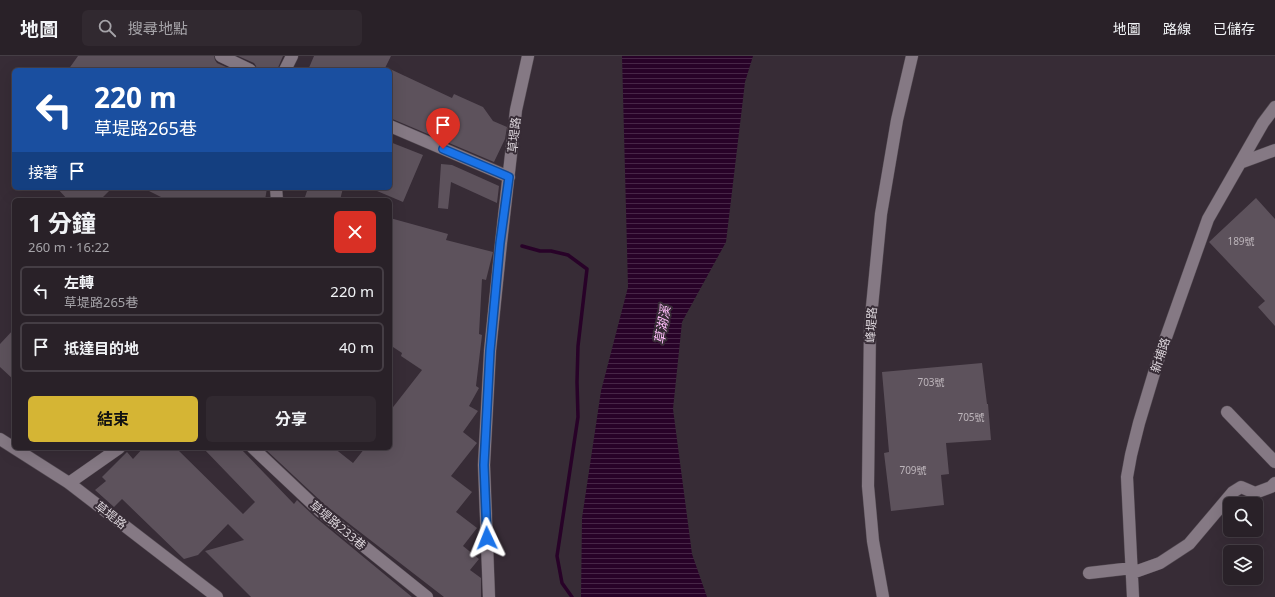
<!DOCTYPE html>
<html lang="zh-TW">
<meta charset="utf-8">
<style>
body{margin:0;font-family:"Noto Sans","Noto Sans TC",sans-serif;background:#312930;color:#f1f3f6;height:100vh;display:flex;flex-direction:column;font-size:15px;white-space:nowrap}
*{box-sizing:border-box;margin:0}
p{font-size:13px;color:#a5a3a8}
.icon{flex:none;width:22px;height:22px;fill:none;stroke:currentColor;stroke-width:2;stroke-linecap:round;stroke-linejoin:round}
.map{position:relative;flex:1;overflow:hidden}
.side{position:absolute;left:12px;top:142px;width:380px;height:252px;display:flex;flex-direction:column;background:#292128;border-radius:6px;box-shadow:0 4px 16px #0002,0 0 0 1px #453e45}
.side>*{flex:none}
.hud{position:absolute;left:12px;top:12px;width:380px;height:122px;border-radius:6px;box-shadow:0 4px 16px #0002,0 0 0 1px #453e45;background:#1a4fa0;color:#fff;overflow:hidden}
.tools{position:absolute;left:1223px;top:441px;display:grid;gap:8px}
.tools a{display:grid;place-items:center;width:40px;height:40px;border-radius:6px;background:#292128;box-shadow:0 4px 16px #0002,0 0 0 1px #453e45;font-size:20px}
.pin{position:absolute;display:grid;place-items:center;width:34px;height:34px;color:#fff;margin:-41px -17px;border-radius:50% 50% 50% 0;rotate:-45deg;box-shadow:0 0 4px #0007}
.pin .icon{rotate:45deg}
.me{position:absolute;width:44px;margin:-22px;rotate:358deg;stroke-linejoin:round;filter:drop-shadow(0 0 3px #0008)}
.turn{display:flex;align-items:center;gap:14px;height:84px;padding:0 16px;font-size:18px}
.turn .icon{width:52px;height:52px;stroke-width:2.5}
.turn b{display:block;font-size:28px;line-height:34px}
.then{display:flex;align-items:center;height:38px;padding:0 16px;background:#0003;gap:8px;font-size:15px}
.round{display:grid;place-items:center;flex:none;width:42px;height:42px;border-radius:6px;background:#312930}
.headline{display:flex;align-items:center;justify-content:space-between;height:68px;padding:0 16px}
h1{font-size:24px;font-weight:700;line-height:30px}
.button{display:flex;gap:8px;margin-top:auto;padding:8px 16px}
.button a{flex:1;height:46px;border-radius:6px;background:#d5b534;color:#111;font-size:16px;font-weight:700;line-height:46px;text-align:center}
.button a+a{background:#312930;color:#f1f3f6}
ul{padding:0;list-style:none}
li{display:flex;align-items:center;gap:12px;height:50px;margin:0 8px 6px;padding:0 8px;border:2px solid #453e45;border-radius:6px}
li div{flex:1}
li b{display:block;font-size:15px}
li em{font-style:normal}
header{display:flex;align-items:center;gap:24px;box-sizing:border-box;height:56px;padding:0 20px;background:#292128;border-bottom:1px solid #453e45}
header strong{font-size:19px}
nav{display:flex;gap:22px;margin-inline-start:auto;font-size:14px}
.search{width:280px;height:36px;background:#312930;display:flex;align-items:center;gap:10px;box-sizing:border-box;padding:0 14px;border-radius:6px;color:#a5a3a8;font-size:15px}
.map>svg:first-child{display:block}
.water{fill:url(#water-rules)}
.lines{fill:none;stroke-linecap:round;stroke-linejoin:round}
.stream{stroke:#280228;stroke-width:3.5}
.building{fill:#5d525c}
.minor-casing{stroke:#534a52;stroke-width:13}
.minor{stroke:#857984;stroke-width:12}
.route-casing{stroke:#114b97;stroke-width:10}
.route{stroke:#1a73e8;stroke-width:7}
.labels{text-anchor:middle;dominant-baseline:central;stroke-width:4;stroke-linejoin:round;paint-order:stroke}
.number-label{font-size:10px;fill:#bcb4ba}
.street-label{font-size:12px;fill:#dbd4da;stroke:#372c36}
.water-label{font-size:13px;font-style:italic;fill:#febcf9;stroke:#372c36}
</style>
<header>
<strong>地圖</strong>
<div class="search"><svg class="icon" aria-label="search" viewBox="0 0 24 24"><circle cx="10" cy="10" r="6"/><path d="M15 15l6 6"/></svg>搜尋地點</div>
<nav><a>地圖</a><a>路線</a><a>已儲存</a></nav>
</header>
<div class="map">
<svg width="1275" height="541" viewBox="0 0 1275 541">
<defs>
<pattern id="water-rules" width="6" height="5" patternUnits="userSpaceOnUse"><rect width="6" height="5" fill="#280228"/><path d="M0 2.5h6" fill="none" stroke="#472647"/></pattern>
</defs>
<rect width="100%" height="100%" fill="#372c36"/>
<path class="water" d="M622,0h131l-8,26 -19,160 -44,80 -9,87 19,145 15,43h-126l1,-79 19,-127 27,-104z"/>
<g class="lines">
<path class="stream" d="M522,190l18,5h11l17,4 19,14 -9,77 -1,36 1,35 -21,139 5,27 10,14"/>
</g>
<path class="building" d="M78,0h136l1,4 2,3 16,7h-165z
M238,0h45l-6,14h-20l-1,-4 -2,-3z
M314,0h77l-7,14h-76z
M390,13l62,29 2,-4 29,13 10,14 14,6 -2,12 -11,23 -104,-44z
M390,86l33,13 -20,47 -33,-14h20z
M441,108l11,1 47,21 -2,17 -46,-21 -3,27 -10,-1z
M57,132h55l-12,12h-32z
M143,132h124l-2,12h-98z
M308,132h35l-3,12h-36z
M1256,142l19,21v107l-17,-19 7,-6 -56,-59z
M390,162l58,16 -2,6 47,12 -7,28 -4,-1 -3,55 3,1 -6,51 3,2 -10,18 9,5 -15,21 14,11 -26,33 21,16 -16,20 21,16 -14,18 16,13 -9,11 11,8v19h-37l-119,-92 -61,-57h70l19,15 12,-15h25v-37l32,-41 -21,-14 1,-3 -12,-8z
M14,273v51l-14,-13v-23z
M982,307l5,41h1l3,36 -45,3 3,31 -8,1 3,30 -53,6 -7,-58 5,-1 -7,-80z
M143,392h33l67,66 12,-12 -52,-54h37l54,56 3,-4 18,17 97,80h-161l-46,-46 39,-11 -16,-16 -30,31 -14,4 -62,-60 -8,8 -19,-17 11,-9 -4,-4 25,-25 6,7z"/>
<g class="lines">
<g class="minor-casing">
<path id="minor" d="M221,0l29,14
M285,14l7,-14
M390,70l119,51
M1240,107l35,-13
M276,132l1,12
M1227,356l48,50
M0,383l69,44 148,114
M253,392l67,63 107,86
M69,427l50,-35
M1089,517l43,-5
M1132,517l28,-10 29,-19 44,-52 8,-5 14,6 16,-6 4,-4
M489,541l-5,-132 6,-114 11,-108 15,-133 12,-54
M883,541l-10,-56 -5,-55 2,-159 11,-113 16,-94 15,-64
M1133,541l-6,-120 4,-22 8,-32 19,-63 50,-141 55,-96 12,-16"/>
</g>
<use href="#minor" class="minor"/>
</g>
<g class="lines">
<g class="route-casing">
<path id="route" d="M443,93l66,28 -9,66 -10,108 -6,114 3,73"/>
</g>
<use href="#route" class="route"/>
</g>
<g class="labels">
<g class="number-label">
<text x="1241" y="185">189號</text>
<text x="931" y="326">703號</text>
<text x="971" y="361">705號</text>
<text x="913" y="414">709號</text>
</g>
<g class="street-label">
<text transform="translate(514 79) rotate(-84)">草堤路</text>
<text transform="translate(871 269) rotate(-87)">峰堤路</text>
<text transform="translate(1160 299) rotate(-72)">新埔路</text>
<text transform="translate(111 459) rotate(38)">草堤路</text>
<text transform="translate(338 469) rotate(40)">草堤路233巷</text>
</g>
<g class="water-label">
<text transform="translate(662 269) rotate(-80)">草湖溪</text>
</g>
</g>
</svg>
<div class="tools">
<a><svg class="icon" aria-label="search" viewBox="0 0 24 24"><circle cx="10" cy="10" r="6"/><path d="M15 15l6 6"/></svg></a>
<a><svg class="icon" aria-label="layers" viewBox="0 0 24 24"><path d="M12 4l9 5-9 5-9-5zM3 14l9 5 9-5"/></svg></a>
</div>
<div class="pin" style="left:443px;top:93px;background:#d93025"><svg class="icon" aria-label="arrive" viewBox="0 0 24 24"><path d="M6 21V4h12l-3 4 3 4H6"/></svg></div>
<svg class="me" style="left:487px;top:482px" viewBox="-20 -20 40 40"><path d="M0-17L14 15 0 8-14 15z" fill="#1a73e8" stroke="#fff" stroke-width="4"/></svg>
<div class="hud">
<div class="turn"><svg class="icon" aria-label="left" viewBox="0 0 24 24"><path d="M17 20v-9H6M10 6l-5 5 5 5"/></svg><div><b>220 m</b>草堤路265巷</div></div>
<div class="then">接著<svg class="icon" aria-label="arrive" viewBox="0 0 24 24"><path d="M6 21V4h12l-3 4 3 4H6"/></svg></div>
</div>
<section class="side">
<div class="headline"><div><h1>1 分鐘</h1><p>260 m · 16:22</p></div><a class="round" style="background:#d93025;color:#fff"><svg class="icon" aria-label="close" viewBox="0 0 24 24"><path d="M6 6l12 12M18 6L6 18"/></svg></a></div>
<ul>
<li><svg class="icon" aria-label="left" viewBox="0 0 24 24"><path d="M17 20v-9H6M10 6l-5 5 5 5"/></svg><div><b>左轉</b><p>草堤路265巷</p></div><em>220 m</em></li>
<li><svg class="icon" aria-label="arrive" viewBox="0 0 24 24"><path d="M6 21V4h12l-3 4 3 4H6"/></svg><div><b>抵達目的地</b></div><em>40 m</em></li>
</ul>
<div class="button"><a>結束</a><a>分享</a></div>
</section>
</div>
